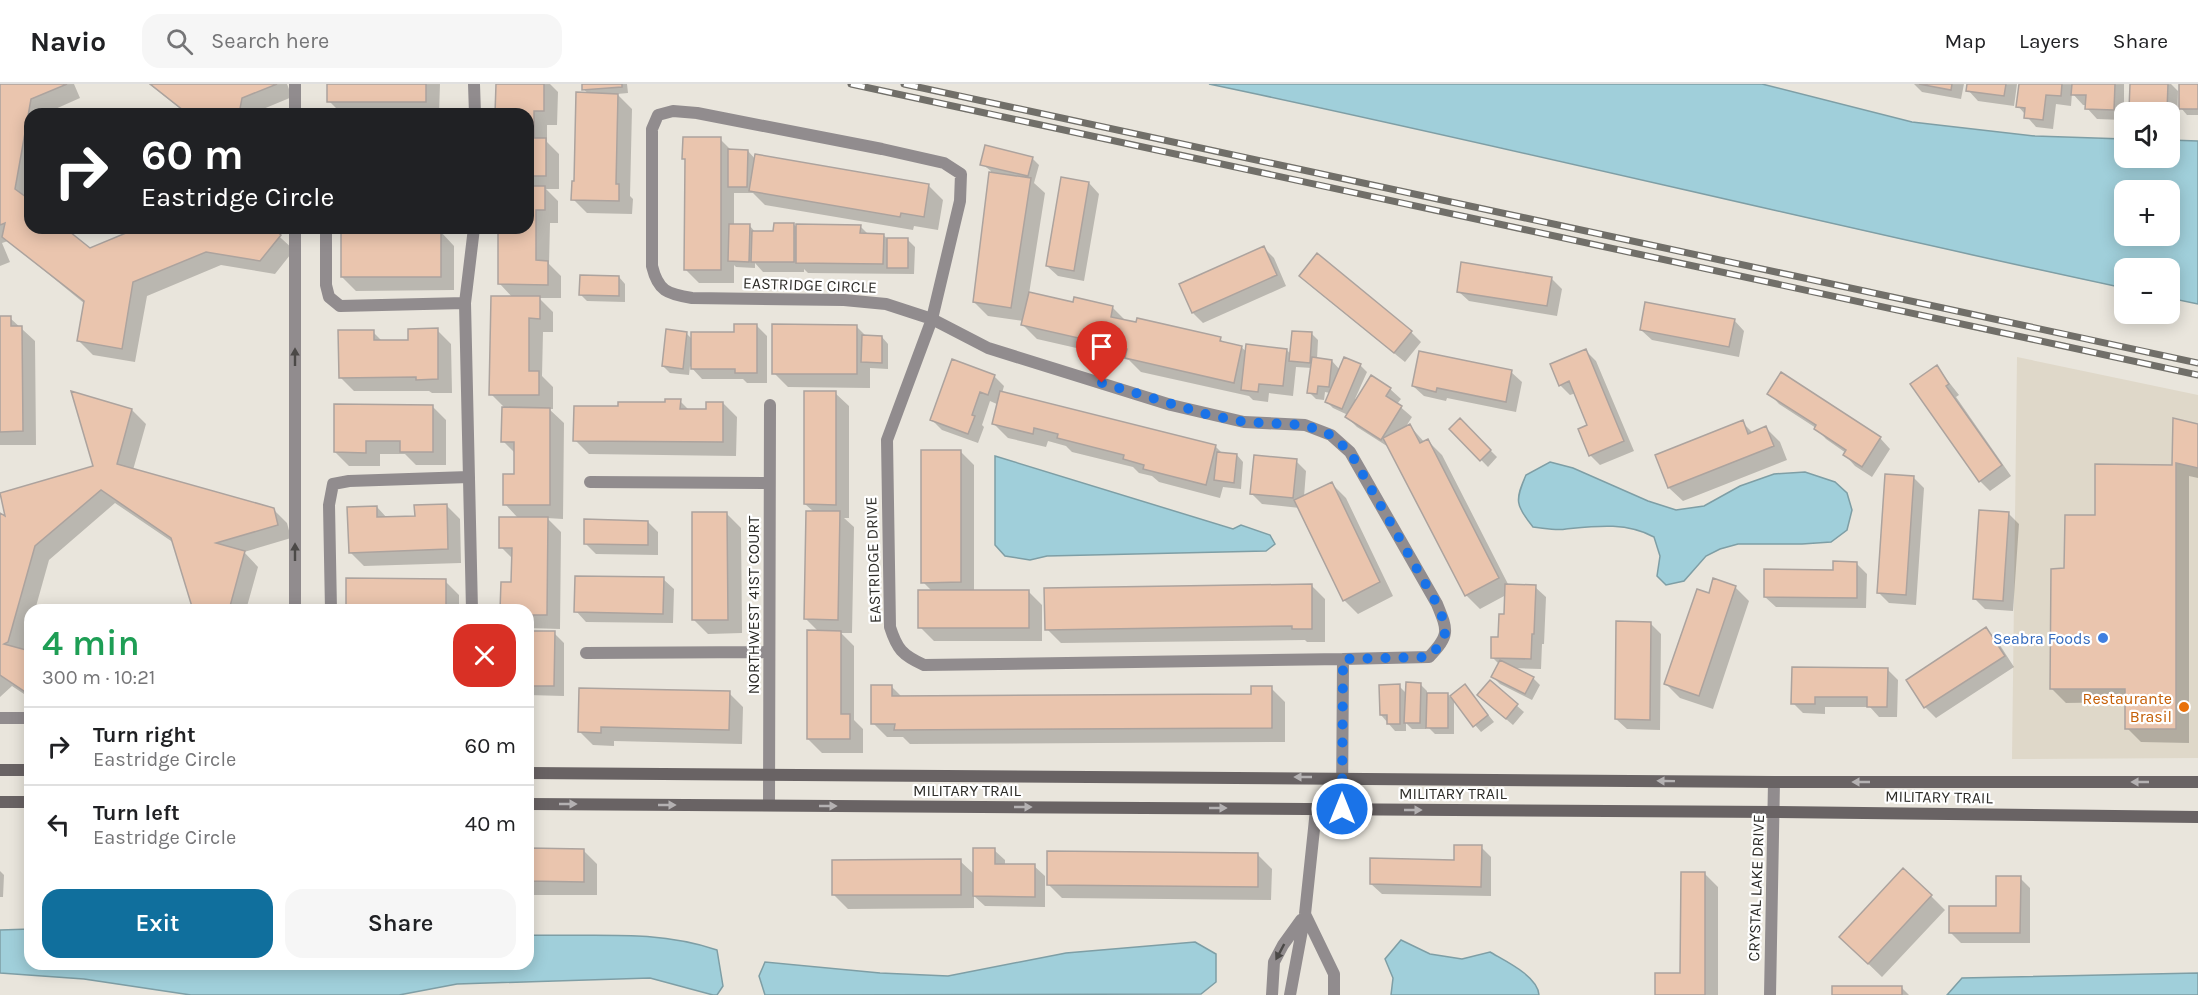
<!DOCTYPE html>
<meta charset="utf-8">
<style>
body{margin:0;font-family:Karla,sans-serif;background:#f6f6f6;color:#202124;height:100vh;display:flex;flex-direction:column;font-size:22px;white-space:nowrap}
*{box-sizing:border-box;margin:0}
p{font-size:20px;color:#757577}
.icon{flex:none;width:33px;height:33px;fill:none;stroke:currentColor;stroke-width:2;stroke-linecap:round;stroke-linejoin:round}
.map{position:relative;flex:1;overflow:hidden}
.sheet{position:absolute;left:24px;top:520px;width:510px;height:366px;display:flex;flex-direction:column;background:#fff;border-radius:18px;box-shadow:0 3px 15px #0003}
.sheet>*{flex:none}
.hud{position:absolute;left:24px;top:24px;width:510px;height:126px;border-radius:18px;box-shadow:0 3px 15px #0003;background:#202124;color:#fff;overflow:hidden}
.tools{position:absolute;left:2114px;top:18px;display:grid;gap:12px}
.tools a{display:grid;place-items:center;width:66px;height:66px;border-radius:12px;background:#fff;box-shadow:0 3px 15px #0003;font-size:30px}
.pin{position:absolute;display:grid;place-items:center;width:51px;height:51px;color:#fff;margin:-62px -26px;border-radius:50% 50% 50% 0;rotate:-45deg;box-shadow:0 0 6px #0007}
.pin .icon{rotate:45deg}
.me{position:absolute;width:66px;margin:-33px;rotate:0deg;stroke-linejoin:round;filter:drop-shadow(0 0 4px #0008)}
.turn{display:flex;align-items:center;gap:21px;height:126px;padding:0 18px;font-size:27px}
.turn .icon{width:78px;height:78px;stroke-width:2.5}
.turn b{display:block;font-size:42px;line-height:51px}
.round{display:grid;place-items:center;flex:none;width:63px;height:63px;border-radius:18px;background:#f6f6f6}
.headline{display:flex;align-items:center;justify-content:space-between;height:102px;padding:0 18px}
h1{font-size:36px;font-weight:600;line-height:45px;color:#1e9e55}
.primary-button{display:flex;gap:12px;margin-top:auto;padding:12px 18px}
.primary-button a{flex:1;height:69px;border-radius:18px;background:#106f9d;color:#fff;font-size:24px;font-weight:600;line-height:69px;text-align:center}
.primary-button a+a{background:#f6f6f6;color:#202124}
ul{padding:0;list-style:none}
li{display:flex;align-items:center;gap:18px;height:78px;padding:0 18px;border-top:2px solid #e0e0e0}
li div{flex:1}
li b{display:block;font-size:22px}
li em{font-style:normal}
header{display:flex;align-items:center;gap:36px;box-sizing:border-box;height:84px;padding:0 30px;background:#fff;border-bottom:2px solid #e0e0e0}
header strong{font-size:28px}
nav{display:flex;gap:33px;margin-inline-start:auto;font-size:21px}
.search{width:420px;height:54px;background:#f6f6f6;display:flex;align-items:center;gap:15px;box-sizing:border-box;padding:0 21px;border-radius:18px;color:#757577;font-size:22px}
.map>svg:first-child{display:block}
.built{fill:#dfd8c9}
.water{fill:#a0cfda;stroke:#7e9ea5;stroke-width:1.5;fill-rule:evenodd}
.shadow{fill:#0003}
.building{fill:#eac5ae;stroke:#aca39e;stroke-width:1.5}
.lines{fill:none;stroke-linecap:round;stroke-linejoin:round}
.street{stroke:#918c8e;stroke-width:12}
.secondary{stroke:#696364;stroke-width:12}
.rail-casing{stroke:#716f69;stroke-width:7}
.rail{stroke:#fff;stroke-width:4.5;stroke-dasharray:14;stroke-linecap:butt}
.oneway{fill:#4b4947}
.oneway2{fill:#b4b1b2}
.route{stroke:#1a73e8;stroke-width:10;stroke-dasharray:0 18}
.shop-dot{fill:#3f7fe0;stroke:#fff;stroke-width:2}
.food-dot{fill:#e8710a;stroke:#fff;stroke-width:2}
.labels{text-anchor:middle;dominant-baseline:central;stroke-width:4.5;stroke-linejoin:round;paint-order:stroke}
.street-label{font-size:16px;fill:#2d2c28;stroke:#fff}
.shop-label{font-size:16px;fill:#366cbe;stroke:#fff;text-anchor:end}
.food-label{font-size:16px;fill:#c56008;stroke:#fff;text-anchor:end}
</style>
<header>
<strong>Navio</strong>
<div class="search"><svg class="icon" aria-label="search" viewBox="0 0 24 24"><circle cx="10" cy="10" r="6"/><path d="M15 15l6 6"/></svg>Search here</div>
<nav><a>Map</a><a>Layers</a><a>Share</a></nav>
</header>
<div class="map">
<svg width="2198" height="911" viewBox="0 0 2198 911">
<rect width="100%" height="100%" fill="#e9e5dc"/>
<path class="built" d="M2017,273l181,38v363l-186,1z"/>
<path class="water" d="M1209,0h553l150,38 123,14 89,3v19h45v-18l29,1v163l-29,-6v-30h-45v20c-306,-65 -609,-140 -915,-204zM2169,106v46h-45v-46z
M995,372l238,73 8,-4 29,10 5,9 -9,7 -219,5 -17,4 -25,-4 -10,-11z
M1550,378l23,6 75,33 28,9 28,-4 36,-20 34,-12 31,-2 30,10 12,11 5,17 -5,20 -16,12 -29,2h-64l-18,5 -14,7 -22,25 -18,4 -9,-9 3,-20 -6,-19c-28,-15 -58,-11 -88,-8 -10,2 -22,-1 -33,-2 -18,-22 -18,-27 -7,-52z
M30,845v35h498v-29c65,2 126,-6 189,15l6,36 -6,9h-4l-63,-17 -193,6 -58,11h-208l-107,-16 -84,-6v-43z
M1401,856l29,14 32,5 28,-7c15,9 48,24 49,43h-148l2,-17 -8,-19z
M1195,858l21,12v28l-15,12 -436,1 -6,-19 6,-14 115,11 68,3 118,-23z
M2198,889v22h-251l15,-17z"/>
<path class="shadow" d="M0,0h74l6,14 -36,16h-14v114h33l27,21 52,-21h128l24,22 -19,24 -54,-9 -74,31 -12,66 -42,-7 -14,-14 6,-37 -77,-63 -6,2 8,19 -10,4z
M149,0h138l5,13 -36,15 -1,2h-68z
M329,0h111l-1,30h-97l-13,-13z
M497,0h53l8,8 -1,33h-10v17l12,12v35h-13l12,12v22h-8l-1,41 12,12v22h-22l14,14v20h-10l-1,44 11,11v22h-4l15,14 -1,96 -16,-1 14,14 -1,97 -32,-1v-18h-26v-26h11v-25l-12,-12 17,-29 -13,-14 10,-28v-23l-12,-12 3,-32 -15,-15 22,-96 -13,-14v-56h28v-114h-31z
M583,0h44l1,9 -11,1 15,15 -2,87 3,3 -1,15 -45,-1 -14,-14 16,-105 -6,-5z
M1914,0h50l-3,15 -39,-7z
M1969,0h48l-3,22 -36,-5 -10,-11z
M2021,0h103v36l-27,-1 -10,-11v-3h-4l-11,-12 -1,13 -15,-2 -3,25 -17,-2 -18,-21z
M2131,0h40l7,7 -1,30 -8,-1v-8h-35l-3,-3z
M2181,0h17v31h-11l-6,-7z
M720,55l12,12h16l8,9 173,26 14,14 -5,30 -24,-4 -1,4 -148,-25 -12,-12h-19v32h15l7,8h19l19,-8 4,3 62,-2 9,9h14l5,4 20,1 7,7 -1,27 -106,-1 -4,-4v3h-41l-8,-9v5l-19,-1 -2,-2v18h-35l-14,-14 2,-108 -3,-2z
M1032,74l7,7 -5,18 11,10 -16,101 45,10 38,3 14,14 94,18 4,4 17,4 6,5 40,-2 4,5 21,-21 6,6 -1,19 15,2 8,9 5,-11 15,6 7,7 -12,27 35,-10 11,10 -4,5 15,13 -7,11 5,-2 15,17 3,-2 14,14 67,131 26,1 11,10 -2,47h-2l-1,25 -28,-1 20,10 7,7 -8,15 -32,-16 -7,-7 6,-13 -7,-7 14,-42v-20l-26,14 -14,-14 -76,-147 -33,-21 -10,-10 1,-2 -15,-7 -7,-7 4,-8 -5,-1 -1,8 -8,-1 -7,-7 3,-24 -16,-1 -3,29 -24,-3 -1,9 -15,-2 -4,-4 -108,-24 -12,-12 -92,-21 -14,-14 1,-4 -36,-5 -14,-14 17,-131 -9,-7z
M1089,99l10,11 -15,87 -26,-5 -11,-10z
M441,148l13,14v44l-98,1 -14,-14z
M1263,163l11,11 12,28 -83,37 -10,-10 -12,-29z
M619,193l6,7v18l-38,-1 -6,-6z
M1551,194l11,11 -5,27 -88,-15 -11,-10z
M1311,202l100,46 10,10 -16,20z
M0,234h10l25,23 1,104h-36z
M1734,236l10,11 -5,26 -87,-17 -11,-10z
M757,242l10,10v47h-20l-4,-4h-41l-12,-13 -1,9 -19,-2 -7,-7 23,-33 6,6 43,-5z
M856,242l11,11h15l6,7v25l-18,-1v20l-82,-1 -14,-14z
M437,246l14,14 1,49h-20l-3,-2h-75l-14,-14 33,-45 10,10 26,-1z
M1586,267l10,10 38,90 -34,14 -10,-10 -1,-29 -13,-33 -6,2 -10,-10z
M1937,283l22,28 -3,2 55,79 -21,15 -10,-10z
M1511,288l11,10 -6,30 -69,-14 -1,3 -22,-5 -11,-10z
M994,292l10,10 -2,7 213,53 8,8 14,1 6,7 -2,27 -18,-2 -3,11 -61,-16 -7,-6 -13,-3 -6,-6 -61,-15 -6,-6 -18,-5 -2,6 -38,-9 -14,-14 5,-19 -9,-4 -8,24 2,2 -6,16 -36,-13 -10,-10z
M835,309l14,13v112h-5l10,9 -2,106h-11l13,13v74l9,9v24h-41l-14,-14 11,-107 -13,-13 8,-107 -9,-8z
M1769,309l111,45 10,11 -18,28 -17,-11 -10,-11 1,-2 -20,-14 -10,-11 -37,-24z
M680,317l9,9h19l15,-7 14,14 -1,39 -147,-2 -14,-14 44,-32z
M432,322l14,14v45h-30l-11,-11h-25v12h-31l-14,-14z
M132,326l14,14 -13,46 140,39 14,14 4,15 -47,14 14,15 -12,43h-52l-20,-67 -59,-40 -66,57 -14,50h-5v17l-6,23 6,2v46l-18,-12 -12,11v-182l7,5 -7,-25 95,-28z
M1460,336l37,37 -9,10 -37,-38z
M1742,338l11,11 13,-5 14,14 7,18 -104,41 -14,-13 -12,-32z
M2198,341v53l-9,-2v267l-48,-1 -14,-14v-26l-61,1 -14,-14 14,-120 30,-53 77,-50z
M960,367l14,14v126h54l14,14v36h-108l-14,-14 12,-36 -9,-9z
M1296,377l10,10 -2,26 28,-13 14,14 47,98 -35,18 -14,-14 -44,-92 -38,-4 -11,-11z
M1913,393l11,11 -8,117 -27,-2 -10,-10z
M446,421l14,14 1,44 -97,3 -14,-14 27,-45 10,11 29,-1z
M2008,429l11,11 -6,87 -28,-2 -10,-10z
M727,430l14,14 1,105 -34,1 -14,-14z
M648,438l10,10v23l-62,-1 -10,-10z
M1856,479l11,11 -1,34 -90,-1 -11,-10z
M663,495l11,10 -1,34 -87,-1 -10,-11z
M348,496l97,1 14,14v15h-111z
M1311,501l14,14v43h-18l-2,-2 -244,3 -14,-14z
M1735,503l14,14 -36,108 -33,-11 -14,-14 44,-89z
M1650,539l11,11 -1,96 -33,-1 -11,-10z
M1986,545l10,10 18,28 -78,51 -10,-10 -18,-28z
M528,548l26,1 10,10v53l-36,-1z
M1887,585l11,11 -1,37h-18l-9,-10h-45v7l-22,-1 -10,-10z
M1490,598l34,30 -11,13 -27,-23z
M1420,600l7,7v3l21,1 2,2 15,-11 29,36 -13,10 -27,-32v34h-19l-9,-9v4h-14l-6,-6v8h-11l-14,-16 18,-29 8,8z
M892,603l10,10 350,-1 19,-8 14,14v40l-375,2 -7,-7h-16l-14,-14z
M729,609l14,14 -1,37 -128,-3v5l-21,-1 -14,-14z
M1481,763l10,10v39l-109,-2 -11,-10 84,-22z
M528,766h55l14,14v31h-69z
M994,766l11,10v6h29l11,10v31l-60,-1 -11,-10v12l-126,1 -14,-14 126,-34 15,14z
M1258,771l14,14 -1,31 -209,-2 -14,-14z
M0,787l4,4 -1,22h-3z
M1704,789l14,14v108h-62l26,-20z
M2020,794l10,10v55h-69l-10,-10 47,-25z
M1931,812l14,14 -63,67 -27,-26z
M1901,903l8,8h-76z"/>
<path class="building" d="M0,0h67l-36,15 -16,90 15,11v28h35l25,20 48,-20h134l9,7 -21,26 -54,-9 -73,30 -11,67 -45,-8 7,-40 -82,-64 3,-14 -5,2z
M150,0h127l-35,14 -3,16h-51z
M327,0h99v18h-99z
M496,0h48v27h-10v27h12v38h-18v-62h-33z
M582,0h40v3l-40,3z
M1919,0h33l-1,6z
M1967,0h39l-2,12 -38,-5z
M2019,0h43l-1,12 -15,-1 -3,25 -19,-2 1,-10 -9,-1z
M2072,0h43l-1,26 -29,-1 1,-14h-15z
M2130,0h38l-1,27 -38,-1z
M2179,0h19v25h-19z
M576,8l42,2 -2,90h3v17l-48,-1 1,-19h2z
M683,53h38v133h-37l1,-111h-3z
M985,61l48,12 -5,19 -48,-11z
M728,65l20,1 -1,37h-19z
M755,70l174,30 -5,33 -23,-4 -1,4 -151,-26z
M989,88l42,6 -20,130 -38,-6z
M1061,93l28,5 -15,89 -28,-5z
M528,102h17v24h-9v50l12,1v24l-50,-1v-56h30z
M774,139h20v39h-43l1,-31h21z
M729,140h21l-1,38 -21,-1z
M796,140l65,1 -1,8 24,1 -1,30 -87,-1z
M341,147h100v46h-100z
M887,154h21v30h-21z
M1264,162l13,29 -85,38 -13,-29z
M1317,169l95,78 -18,22 -95,-77z
M1461,178l91,15 -5,29 -90,-14z
M580,191l39,1v20l-40,-1z
M1029,208l44,10 1,-5 39,9 -2,11 25,5 1,-4 84,19 -1,4 22,5 -8,37 -109,-25 2,-9 -106,-24z
M491,212h49v23l-11,-1v53h10v24h-50z
M1645,218l90,17 -6,28 -89,-17z
M0,232h11v10h11l1,105 -23,1z
M734,240h23v49h-22v-4h-44v-37h43z
M772,240l85,1v49h-85z
M438,244v51l-22,1v-3l-77,1 -1,-48h36v10h34v-11z
M666,245l21,3 -4,37 -21,-3z
M1292,247l20,1 -2,31 -21,-2z
M862,251l20,1v27l-21,-1z
M1246,260l41,5 -4,37 -24,-2 -1,8 -17,-2z
M1586,265l38,92 -35,15 -11,-27 9,-4 -18,-44 -10,5 -9,-22z
M1419,267l93,19 -6,32 -69,-14 -1,4 -24,-6z
M1312,273l20,3 -3,27 -11,-1 -1,8 -10,-1z
M1344,273l17,7 -19,45 -17,-7z
M952,275l43,16 -7,20 -8,-3 -8,23 3,1 -7,18 -38,-14z
M1937,281l12,19 -3,2 56,79 -23,17 -69,-98z
M1781,288l100,65 -19,30 -19,-12 3,-5 -32,-21 2,-4 -49,-31z
M1371,291l20,13 -5,8 16,10 -21,34 -36,-23z
M71,307l61,18 -15,55 157,44 4,17 -62,18 29,8 -16,59h-36l-22,-72 -70,-48 -66,56 -27,96 -4,2 26,7v44l-30,-20v-162l5,3 -5,-23 93,-27z
M804,307h32v114l-32,-1z
M1000,307l216,54 -10,40 -63,-16 1,-4 -21,-6 1,-4 -67,-17 1,-4 -24,-6 -1,6 -41,-10z
M665,315h16l-1,10h26v-7h17v40l-150,-1 1,-35h44v-4h47z
M334,320l99,1v47h-33v-11h-34v12l-32,-1z
M502,323l48,1v97h-47v-31h11v-32h-13z
M1460,334l31,32 -11,11 -31,-32z
M2173,334l25,6v44l-22,-5v266h-51v-40h-75l1,-120 13,-1 1,-53h30v-51l77,1z
M1743,336l5,14 18,-8 8,20 -106,42 -13,-33z
M1410,340l10,19 8,-4 71,139 -34,18 -82,-158z
M921,366h40v132l-40,1z
M1217,368l20,2 -3,29 -20,-3z
M1254,371l43,4 -4,39 -43,-4z
M1885,390l29,2 -8,119 -29,-2z
M1332,398l48,100 -37,19 -49,-101z
M447,420l1,45 -99,4 -2,-46 30,-1v11l38,-1 -1,-11z
M1979,426l30,2 -6,89 -30,-2z
M806,427h34l-2,109 -34,-1z
M692,428h35l1,108h-36z
M499,433h49l-1,98h-19v-5h-28l1,-28h10l1,-34h-13z
M584,435l64,2v24l-64,-1z
M1833,477l24,1v36l-93,-1v-28l69,1z
M575,492l89,1 -1,37 -89,-2z
M346,494l100,1v31h-100z
M1713,494l23,8 -37,110 -35,-12 33,-95 12,4z
M1312,500v45h-20v-3l-247,4 -1,-42z
M1505,500l31,1 -2,49h-2l-1,25 -40,-1v-21h7l1,-23h5z
M918,506h111v38h-111z
M1616,537l35,1 -1,98 -35,-1z
M1986,543l19,29 -81,52 -18,-28z
M807,546l34,1v83h9v25h-43z
M528,547h27l-1,55h-26z
M1500,576l34,17 -9,17 -34,-17z
M1792,583l96,1 -1,39h-20v-10h-52v7h-24z
M1490,596l28,24 -12,15 -29,-24z
M1406,598l15,1 -1,40h-16z
M1400,600v40h-13v-9h-7l-1,-30z
M1465,600l23,31 -15,12 -23,-31z
M871,601h21v11l359,-2v-8h21v42l-378,2 1,-6h-24z
M579,604l151,3 -1,39 -128,-3v6l-23,-1z
M1427,609h21v35h-22z
M1454,761h28l-1,42 -111,-3v-26l84,2z
M528,764l56,1v33l-56,-1z
M973,764h22v16h40v33l-62,-1z
M1047,767l211,2v34l-211,-2z
M961,775v36h-129v-35z
M1903,784l29,27 -64,69 -29,-27z
M1681,788h24v123h-50v-22h25z
M1996,792h25l-1,57h-71v-27h47z
M1832,902h70v9h-70z"/>
<g class="lines">
<path class="street" d="M474,0l1,30
M295,30v-30
M295,144v382
M326,144v57l3,12 11,9 125,-3
M590,398l179,1
M331,526l-2,-105 4,-21 16,-3 120,-4
M472,526l-7,-307 9,-75
M586,569l183,-1
M1343,575l86,-2c21,-22 19,-26 8,-53l-87,-152 -19,-17 -26,-10 -61,-3 -73,-17 -183,-57 -56,-29 -46,-15 -42,-4 -152,-2c-25,-4 -34,-7 -40,-32v-137l6,-14 15,-4 24,2 185,36 62,14 17,11 -1,27 -28,118 -45,121 3,187c7,22 12,28 34,38l419,-6
M0,634h30
M769,721l1,-400
M1342,725l1,-150
M1305,830l29,60v21
M1272,911l2,-33 9,-17 18,-25
M1290,911l15,-81 11,-104
M1770,911l4,-213"/>
<path class="secondary" d="M0,686h30
M528,689l1246,9h424
M0,718h30
M528,720l1246,8 424,5"/>
<g class="rail-casing">
<path id="rail" d="M851,0l1347,291
M904,0l1294,279"/>
</g>
<use href="#rail" class="rail"/>
</g>
<defs><path id="oneway-solid" d="M-6-.8H1V-3.2L6.5 0L1 3.2V.8H-6Z" transform="scale(1.5)"/></defs>
<g class="oneway">
<use href="#oneway-solid" transform="translate(295 273) rotate(-90)"/>
<use href="#oneway-solid" transform="translate(295 468) rotate(-90)"/>
<use href="#oneway-solid" transform="translate(1280 868) rotate(118)"/>
</g>
<g class="oneway2">
<use href="#oneway-solid" transform="translate(1303 693) rotate(-180)"/>
<use href="#oneway-solid" transform="translate(1666 697) rotate(-179)"/>
<use href="#oneway-solid" transform="translate(1861 698) rotate(-180)"/>
<use href="#oneway-solid" transform="translate(2140 698) rotate(-180)"/>
<use href="#oneway-solid" transform="translate(568 720)"/>
<use href="#oneway-solid" transform="translate(667 721)"/>
<use href="#oneway-solid" transform="translate(828 722)"/>
<use href="#oneway-solid" transform="translate(1023 723)"/>
<use href="#oneway-solid" transform="translate(1218 724)"/>
<use href="#oneway-solid" transform="translate(1413 726)"/>
</g>
<g class="lines">
<path class="route" d="M1102,299l107,32 35,7 61,3 26,10 19,17 87,152c11,27 13,31 -8,53l-86,2 -1,150"/>
</g>
<circle class="shop-dot" cx="2103" cy="554" r="6"/>
<circle class="food-dot" cx="2184" cy="623" r="6"/>
<g class="labels">
<g class="street-label">
<text transform="translate(810 201) rotate(2)">EASTRIDGE CIRCLE</text>
<text transform="translate(873 476) rotate(-92)">EASTRIDGE DRIVE</text>
<text transform="translate(753 521) rotate(-90)">NORTHWEST 41ST COURT</text>
<text x="967" y="706">MILITARY TRAIL</text>
<text x="1453" y="709">MILITARY TRAIL</text>
<text transform="translate(1939 713) rotate(1)">MILITARY TRAIL</text>
<text transform="translate(1756 804) rotate(-88)">CRYSTAL LAKE DRIVE</text>
</g>
<g class="shop-label">
<text x="2091" y="554">Seabra Foods</text>
</g>
<g class="food-label">
<text x="2172" y="614">Restaurante<tspan x="2172" dy="18">Brasil</tspan></text>
</g>
</g>
</svg>
<div class="tools">
<a><svg class="icon" aria-label="sound" viewBox="0 0 24 24"><path d="M4 9h4l5-4v14l-5-4H4zM17 9q2 3 0 6"/></svg></a>
<a>+</a>
<a>−</a>
</div>
<div class="pin" style="left:1102px;top:299px;background:#d93025"><svg class="icon" aria-label="arrive" viewBox="0 0 24 24"><path d="M6 21V4h12l-3 4 3 4H6"/></svg></div>
<svg class="me" style="left:1342px;top:725px" viewBox="-20 -20 40 40"><circle r="17" fill="#1a73e8" stroke="#fff" stroke-width="3"/><path d="M0-11L8 9 0 5-8 9z" fill="#fff"/></svg>
<div class="hud">
<div class="turn"><svg class="icon" aria-label="right" viewBox="0 0 24 24"><path d="M7 20v-9h11M14 6l5 5-5 5"/></svg><div><b>60 m</b>Eastridge Circle</div></div>
</div>
<section class="sheet">
<div class="headline"><div><h1>4 min</h1><p>300 m · 10:21</p></div><a class="round" style="background:#d93025;color:#fff"><svg class="icon" aria-label="close" viewBox="0 0 24 24"><path d="M6 6l12 12M18 6L6 18"/></svg></a></div>
<ul>
<li><svg class="icon" aria-label="right" viewBox="0 0 24 24"><path d="M7 20v-9h11M14 6l5 5-5 5"/></svg><div><b>Turn right</b><p>Eastridge Circle</p></div><em>60 m</em></li>
<li><svg class="icon" aria-label="left" viewBox="0 0 24 24"><path d="M17 20v-9H6M10 6l-5 5 5 5"/></svg><div><b>Turn left</b><p>Eastridge Circle</p></div><em>40 m</em></li>
</ul>
<div class="primary-button"><a>Exit</a><a>Share</a></div>
</section>
</div>
